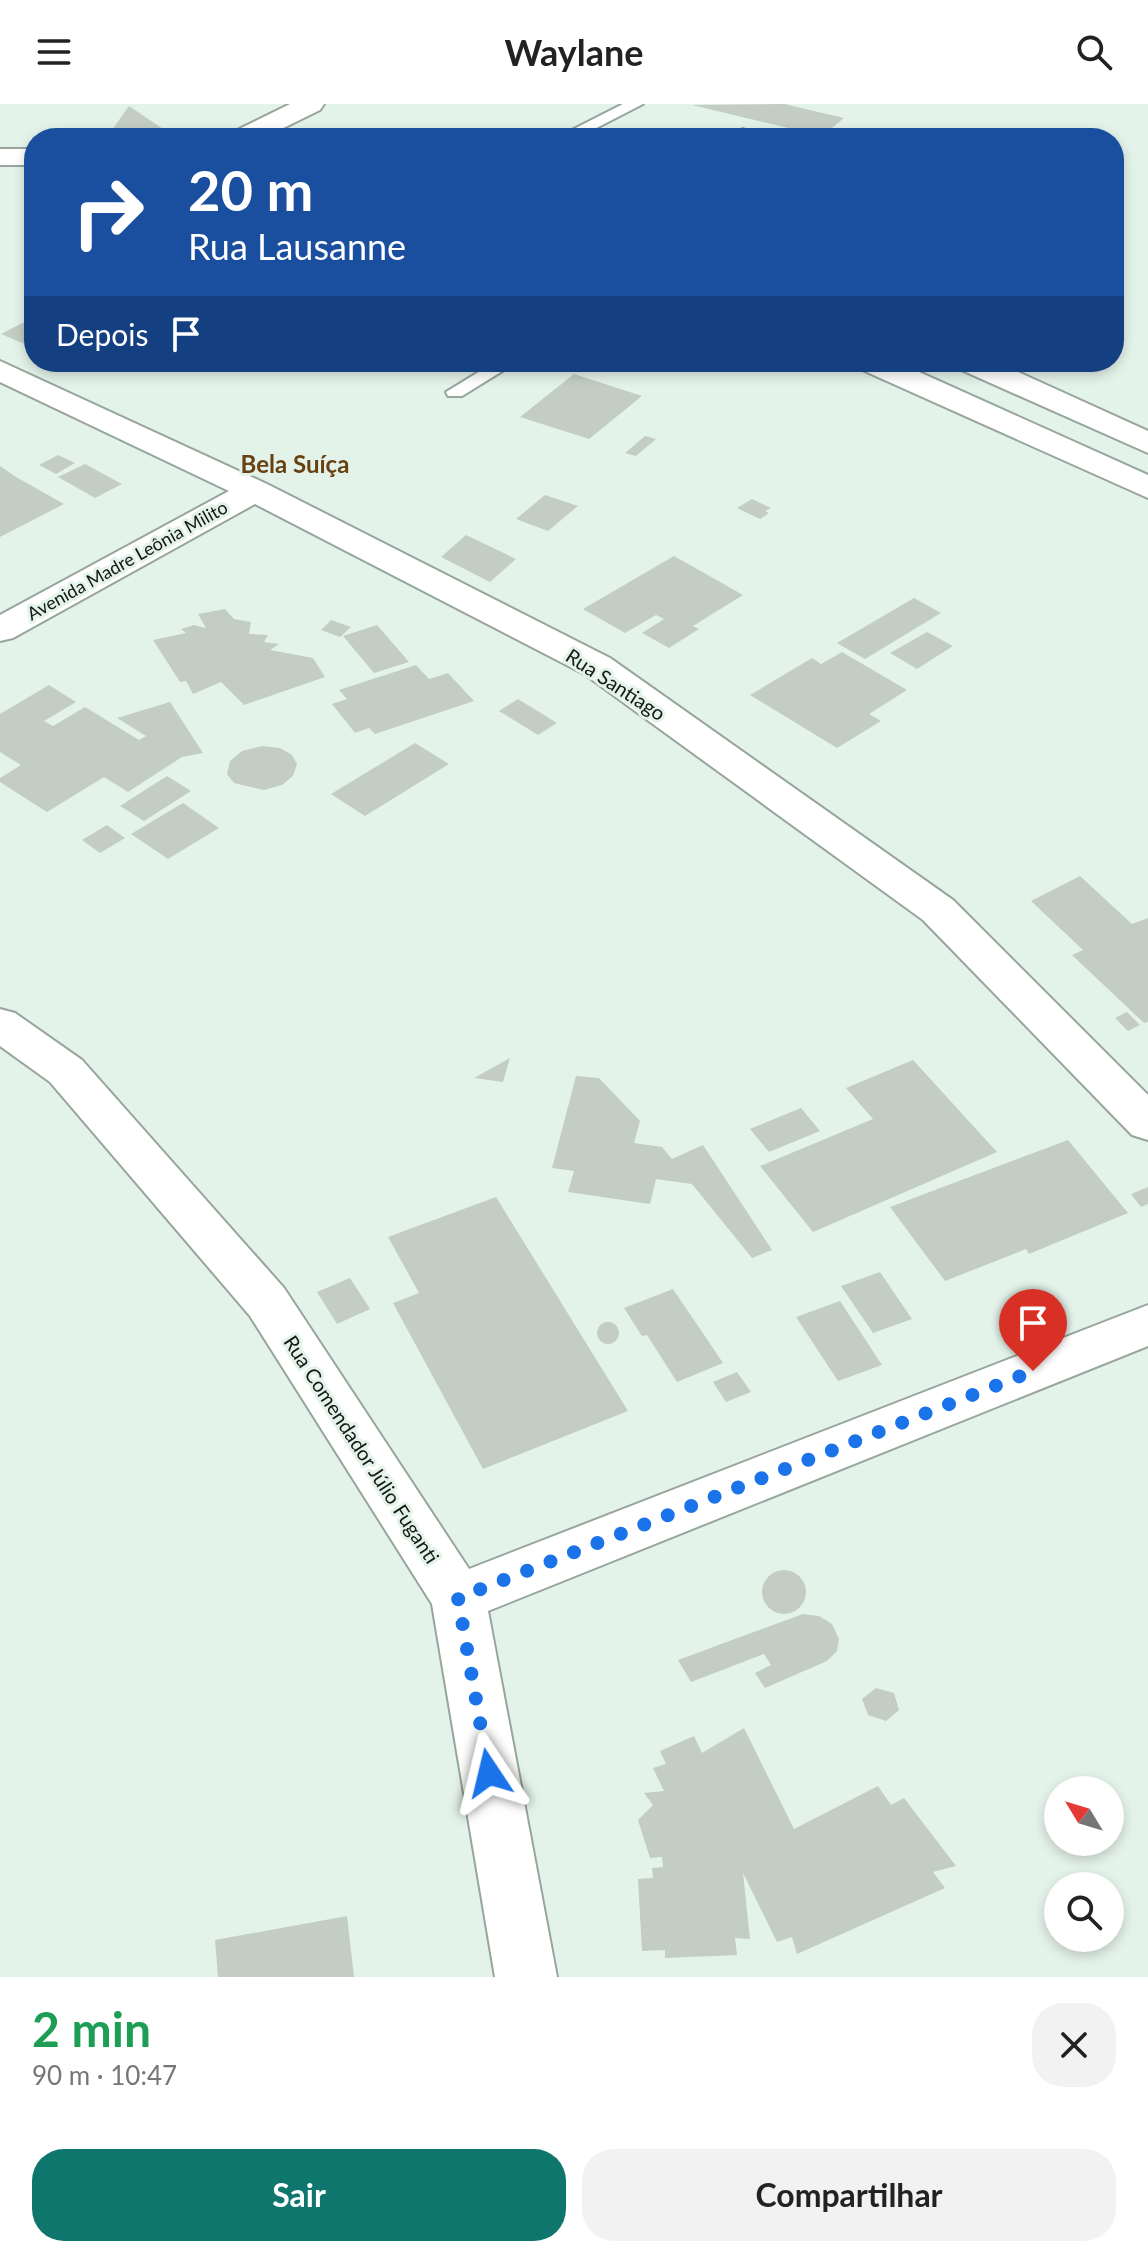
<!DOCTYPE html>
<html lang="pt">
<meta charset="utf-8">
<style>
body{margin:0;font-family:Lato,sans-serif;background:#f2f2f2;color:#222;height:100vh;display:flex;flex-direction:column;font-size:30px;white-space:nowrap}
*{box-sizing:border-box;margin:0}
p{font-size:26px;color:#767676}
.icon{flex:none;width:44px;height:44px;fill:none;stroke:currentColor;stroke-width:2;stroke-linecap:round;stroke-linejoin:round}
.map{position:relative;height:1873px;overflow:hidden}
.panel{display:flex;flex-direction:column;background:#fff;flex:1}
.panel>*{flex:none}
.guide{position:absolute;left:24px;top:24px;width:1100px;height:244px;border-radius:32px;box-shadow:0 4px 12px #0003;background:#1a4fa0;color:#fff;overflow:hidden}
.needle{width:52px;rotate:308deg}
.fabs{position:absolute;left:1044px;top:1672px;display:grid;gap:16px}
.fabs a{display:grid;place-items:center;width:80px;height:80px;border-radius:50%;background:#fff;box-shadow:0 4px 12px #0003;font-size:40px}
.pin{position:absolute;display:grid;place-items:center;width:68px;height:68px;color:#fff;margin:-82px -34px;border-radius:50% 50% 50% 0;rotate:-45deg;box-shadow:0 0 8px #0007}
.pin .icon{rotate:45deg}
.me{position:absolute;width:88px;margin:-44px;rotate:350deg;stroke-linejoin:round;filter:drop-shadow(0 0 6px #0008)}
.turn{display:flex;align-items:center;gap:28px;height:168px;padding:0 32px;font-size:36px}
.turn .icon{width:104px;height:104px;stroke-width:2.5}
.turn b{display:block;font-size:56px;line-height:68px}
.then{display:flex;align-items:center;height:76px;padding:0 32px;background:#0003;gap:16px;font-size:30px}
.round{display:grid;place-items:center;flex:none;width:84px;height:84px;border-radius:32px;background:#f2f2f2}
.headline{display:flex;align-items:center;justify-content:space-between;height:136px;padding:0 32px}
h1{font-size:48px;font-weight:700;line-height:60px;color:#1e9e55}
.action{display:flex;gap:16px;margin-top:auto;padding:16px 32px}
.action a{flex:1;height:92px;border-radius:32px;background:#0f766e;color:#fff;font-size:32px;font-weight:700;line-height:92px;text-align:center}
.action a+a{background:#f2f2f2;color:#222}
header{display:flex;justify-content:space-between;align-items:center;height:104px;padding:0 32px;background:#fff;font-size:36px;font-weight:700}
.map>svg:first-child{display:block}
.building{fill:#c3cdc1}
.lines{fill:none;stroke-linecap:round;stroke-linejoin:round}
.service-casing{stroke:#97a59d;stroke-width:4}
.minor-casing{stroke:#97a59d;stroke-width:4}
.tertiary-casing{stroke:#97a59d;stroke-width:4}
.service{fill:#fff;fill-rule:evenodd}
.minor{fill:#fff;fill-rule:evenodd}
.tertiary{fill:#fff;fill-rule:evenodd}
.route{stroke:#1a73e8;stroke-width:14;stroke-dasharray:0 25.2}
.labels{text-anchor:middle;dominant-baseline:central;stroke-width:6;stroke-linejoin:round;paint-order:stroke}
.far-street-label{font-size:18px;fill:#131815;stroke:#e4f3ea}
.street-label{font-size:20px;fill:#131815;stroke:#e4f3ea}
.far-district-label{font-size:24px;font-weight:bold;fill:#674111;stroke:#e4f3ea}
</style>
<header><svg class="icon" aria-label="menu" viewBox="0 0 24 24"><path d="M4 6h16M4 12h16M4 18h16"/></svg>Waylane<svg class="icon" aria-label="search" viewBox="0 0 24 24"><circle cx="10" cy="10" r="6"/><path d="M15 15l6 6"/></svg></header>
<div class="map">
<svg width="1148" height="1873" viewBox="0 0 1148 1873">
<rect width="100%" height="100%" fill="#e4f3ea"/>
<path class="building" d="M784,0l60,14 -22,18 -130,-31z
M129,2l40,27 -57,-3z
M34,213v31l-33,-14z
M574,270l68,22 -53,43 -69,-22z
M645,332l11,3 -20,17 -11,-3z
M58,351l17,8 -19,11 -17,-9z
M85,360l37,20 -27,14 -37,-21z
M0,362l16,11 48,27 -64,33z
M545,391l33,11 -30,25 -32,-12z
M752,395l19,9 -6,3 4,2 -9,6 -23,-11z
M466,431l50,24 -26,23 -49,-25z
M674,452l69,39 -50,31 6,3 -30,19 -27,-15 22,-14 -8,-4 -31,18 -42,-24z
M914,494l27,15 -76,46 -28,-16z
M225,505l9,10 17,3 -2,12 19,1 -4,7 15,2 -9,6 43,8 12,19 -81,28 -23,-23 -28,12 -7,-13 -6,1 -27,-42 33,-7 -5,-4 13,-4 12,3 -8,-14z
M331,516l20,7 -11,10 -19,-7z
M377,521l32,37 -35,11 -31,-37z
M927,528l26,14 -36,23 -27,-16z
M842,548l65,38 -38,24 12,7 -44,27 -87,-53 62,-37 9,6z
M416,561l13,14 19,-6 26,28 -99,33 -6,-6 -14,5 -23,-29 15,-5 -8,-9z
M49,581l27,17 -32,19 9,5 32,-19 54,33 7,-4 -29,-18 53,-16 33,51 -21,4 -54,35 -24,-15 -57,35 -47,-30v-4l21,-13 -21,-13v-38z
M518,595l39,24 -19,12 -39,-24z
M415,639l34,21 -84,52 -34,-22z
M262,642l18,2 12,7 5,9 -4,12 -11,9 -18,5 -30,-7 -7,-9 3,-13 12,-10z
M167,672l24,15 -47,30 -24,-15z
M183,699l36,25 -51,31 -37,-25z
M107,721l18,13 -25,15 -18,-13z
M1080,772l52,48 16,-6v104l-4,1 -72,-68 11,-5 -52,-49z
M1127,908l13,13 -12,6 -13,-13z
M510,954l-7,24 -29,-4z
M913,956l84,92 -184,80 -53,-66 113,-47 -27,-31z
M576,972l23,2 41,43 -6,22 28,4 10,12 31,-14 69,105 -20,8 -60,-74 -36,-5 -6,25 -82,-12 6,-21 -22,-3z
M801,1004l19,23 -51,21 -19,-23z
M1068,1036l60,73 -99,41 -3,-5 -81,32 -55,-74z
M1148,1083v17l-7,3 -10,-13z
M496,1093l132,214 -145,58 -90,-166 26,-10 -31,-56z
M880,1168l32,47 -39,14 -32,-47z
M350,1174l20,31 -33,15 -20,-32z
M673,1185l50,74 -46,19 -30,-47 -5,1 -18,-28z
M840,1197l42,64 -44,16 -42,-64z
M597 1229a11 11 0 1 1 22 0a11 11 0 1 1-22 0Z
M737,1268l14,20 -25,10 -13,-20z
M762 1488a22 22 0 1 1 44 0a22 22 0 1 1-44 0Z
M803,1510l16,2 13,8 7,15 -2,12 -10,10 -62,27 -10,-15 16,-8 -7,-11 -73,28 -13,-22z
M876,1584l18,5 5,17 -13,11 -18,-6 -6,-16z
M744,1624l50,101 84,-43 13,19 13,-7 52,68 -23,6 12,16 -148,66 -5,-17 -15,5 -34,-69 7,66 -15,-1 2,17 -72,3v-8l-23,1 -4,-72 15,-1 -1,-10 11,-1 -1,-10 -12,1 -12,-38 15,-15 -9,-12 20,-2 -11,-23 13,-4 -6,-13 34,-15 8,17z
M347,1812l7,61h-136l-3,-37z"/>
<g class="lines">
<g class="service-casing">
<path id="service" d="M623,0h20l-66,34h-21z
M743,25l8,5 -3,4h-19z
M495,258h22l-55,34h-14l-2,-4z"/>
</g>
<g class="minor-casing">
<path id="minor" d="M290,0h34l-4,6 -57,28h-34l4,-6z
M0,257l267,123 343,174 343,242 195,195v45l-16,-5 -209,-215 -339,-246 -329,-170 -242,134 -13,3v-26l229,-124 -229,-109z
M0,905l15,4 67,47 202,228 185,281 679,-264v41l-660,265 69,366h-62l-63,-373 -182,-288 -200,-234 -50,-36z"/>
</g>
<g class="tertiary-casing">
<path id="tertiary" d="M0,45h34v16h-34z
M855,258h42l251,113v23l-288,-129z
M954,258h42l152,69v22l-189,-84z"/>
</g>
<use href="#service" class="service"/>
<use href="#minor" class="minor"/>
<use href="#tertiary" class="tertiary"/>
</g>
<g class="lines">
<path class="route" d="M489,1669l-31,-175 575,-227"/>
</g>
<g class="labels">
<g class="far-street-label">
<text transform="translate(127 456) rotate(-29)">Avenida Madre Leônia Milito</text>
</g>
<g class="street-label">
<text transform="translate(616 580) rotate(33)">Rua Santiago</text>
<text transform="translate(362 1345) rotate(57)">Rua Comendador Júlio Fuganti</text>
</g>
<g class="far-district-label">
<text x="295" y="359">Bela Suíça</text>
</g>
</g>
</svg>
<div class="fabs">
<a><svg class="needle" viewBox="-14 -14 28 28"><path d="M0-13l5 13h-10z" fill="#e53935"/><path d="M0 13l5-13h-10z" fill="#767676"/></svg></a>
<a><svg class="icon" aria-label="search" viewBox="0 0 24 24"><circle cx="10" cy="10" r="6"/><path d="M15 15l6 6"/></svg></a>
</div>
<div class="pin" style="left:1033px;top:1267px;background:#d93025"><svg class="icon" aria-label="arrive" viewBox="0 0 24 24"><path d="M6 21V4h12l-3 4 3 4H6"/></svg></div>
<svg class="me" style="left:489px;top:1669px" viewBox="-20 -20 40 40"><path d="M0-17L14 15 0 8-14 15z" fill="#1a73e8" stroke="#fff" stroke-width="4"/></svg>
<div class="guide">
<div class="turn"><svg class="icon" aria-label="right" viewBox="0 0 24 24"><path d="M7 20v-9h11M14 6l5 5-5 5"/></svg><div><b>20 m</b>Rua Lausanne</div></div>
<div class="then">Depois<svg class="icon" aria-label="arrive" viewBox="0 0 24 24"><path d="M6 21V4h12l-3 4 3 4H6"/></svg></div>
</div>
</div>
<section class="panel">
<div class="headline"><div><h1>2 min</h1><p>90 m · 10:47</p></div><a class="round"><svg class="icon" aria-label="close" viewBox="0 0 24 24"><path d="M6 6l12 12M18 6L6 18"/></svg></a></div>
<div class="action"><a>Sair</a><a>Compartilhar</a></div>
</section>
